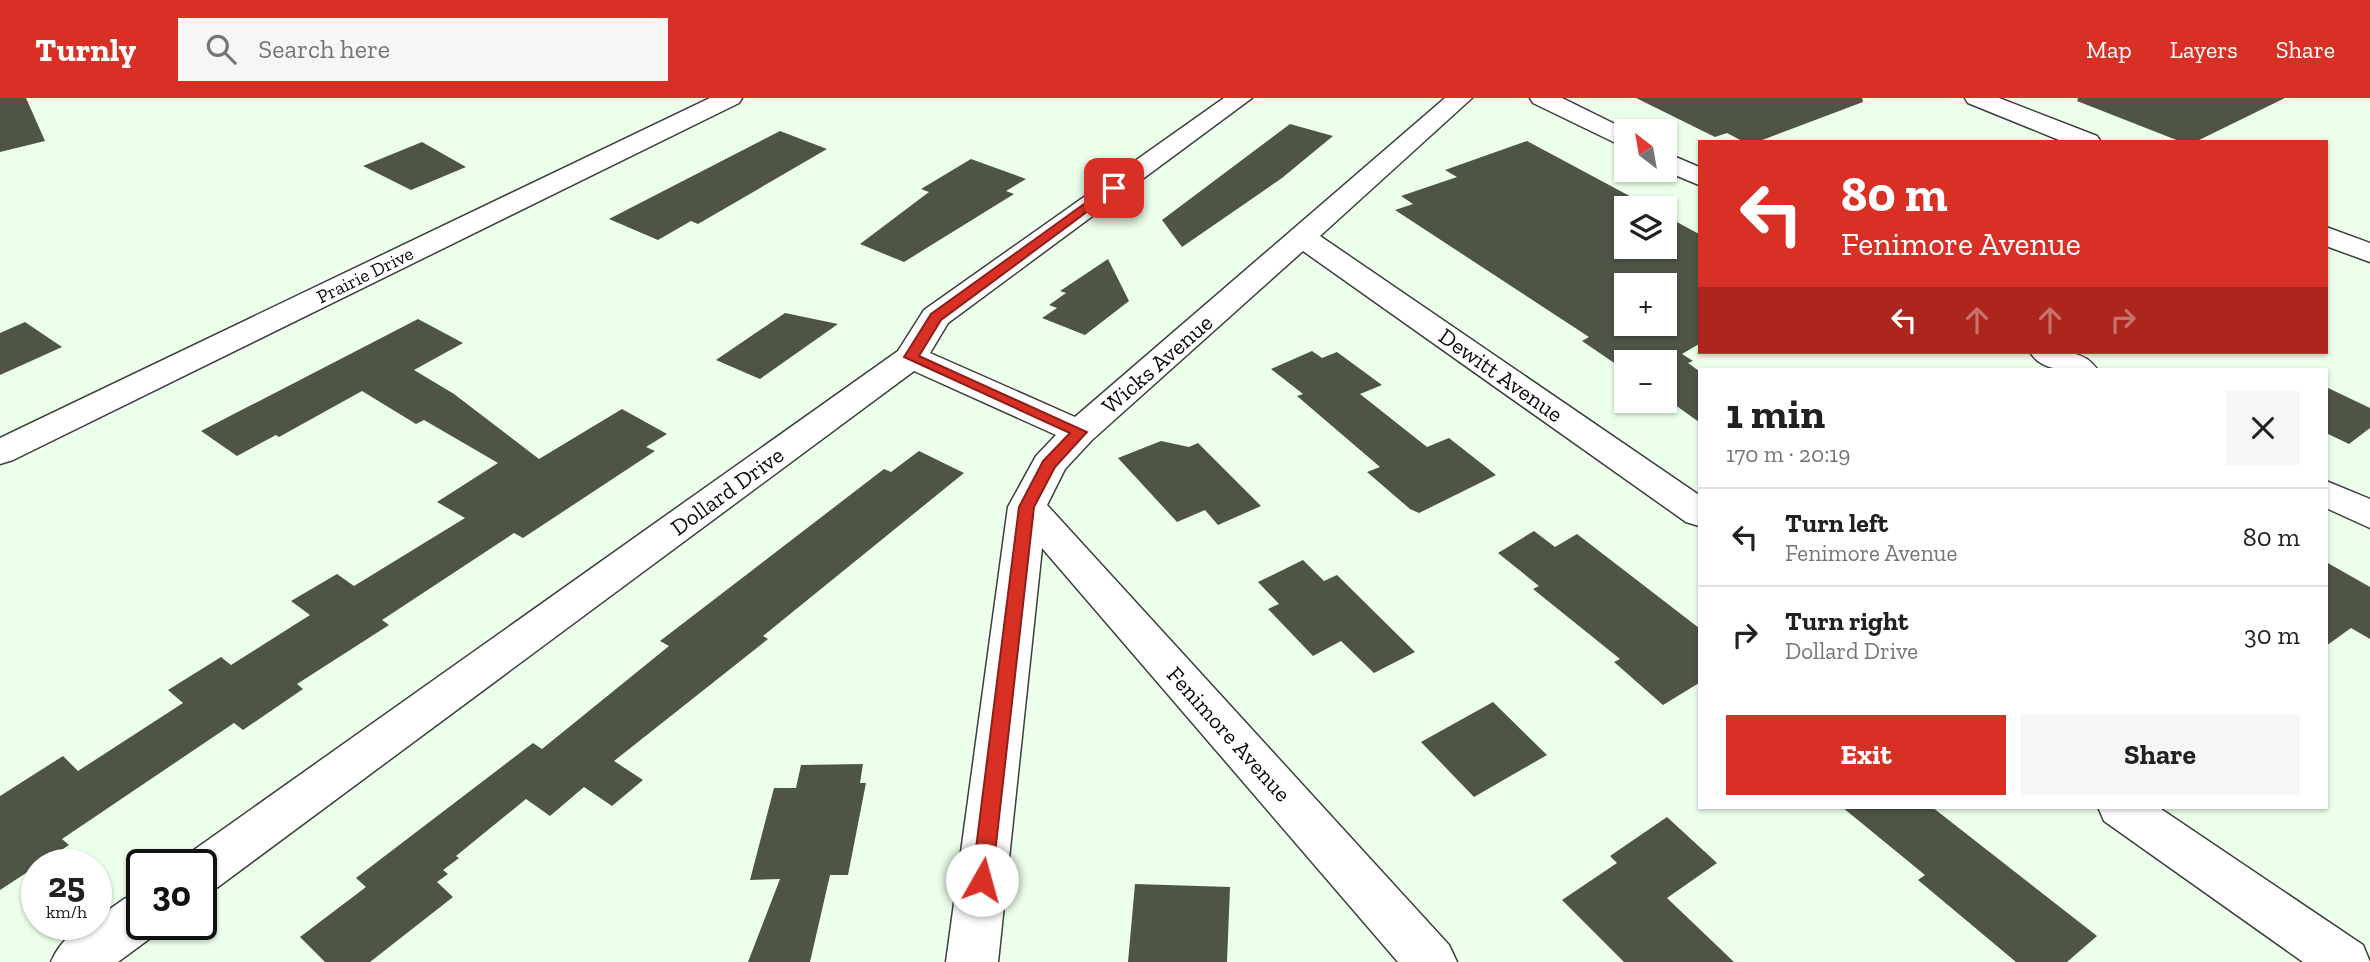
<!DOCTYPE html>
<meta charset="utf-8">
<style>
body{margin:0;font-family:"Zilla Slab",serif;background:#f6f6f6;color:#202124;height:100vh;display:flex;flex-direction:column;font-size:26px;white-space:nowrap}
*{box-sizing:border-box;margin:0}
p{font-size:23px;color:#757577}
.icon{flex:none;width:38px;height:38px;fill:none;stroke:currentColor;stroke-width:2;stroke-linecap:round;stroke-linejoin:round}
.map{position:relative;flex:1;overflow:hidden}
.sheet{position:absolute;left:1698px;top:270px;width:630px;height:441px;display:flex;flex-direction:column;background:#fff;border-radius:0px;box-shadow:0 2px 5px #0004}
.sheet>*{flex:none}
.guide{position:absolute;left:1698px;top:42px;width:630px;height:214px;border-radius:0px;box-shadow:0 2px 5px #0004;background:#d93025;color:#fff;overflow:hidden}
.needle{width:46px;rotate:329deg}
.buttons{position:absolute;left:1614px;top:21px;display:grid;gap:14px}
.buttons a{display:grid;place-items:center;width:63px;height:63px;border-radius:0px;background:#fff;box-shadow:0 2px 5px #0004;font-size:35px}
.speed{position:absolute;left:21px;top:751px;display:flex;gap:14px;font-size:35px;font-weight:700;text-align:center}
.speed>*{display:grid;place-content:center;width:91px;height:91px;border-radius:50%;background:#fff;box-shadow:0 2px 5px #0004;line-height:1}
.speed small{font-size:18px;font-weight:400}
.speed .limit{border:4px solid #111;border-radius:10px;background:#fff;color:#111}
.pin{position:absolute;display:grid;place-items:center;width:60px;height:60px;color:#fff;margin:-30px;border-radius:14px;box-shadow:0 4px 10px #0006}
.me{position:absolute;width:77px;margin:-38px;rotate:7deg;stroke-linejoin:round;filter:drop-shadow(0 0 5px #0008)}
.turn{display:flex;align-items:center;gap:24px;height:147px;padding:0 28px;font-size:32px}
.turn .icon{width:91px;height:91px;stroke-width:2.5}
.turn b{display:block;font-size:49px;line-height:60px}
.lanes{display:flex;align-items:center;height:66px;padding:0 28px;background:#0003;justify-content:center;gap:35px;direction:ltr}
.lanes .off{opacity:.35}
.round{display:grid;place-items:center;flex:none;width:74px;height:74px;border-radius:0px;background:#f6f6f6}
.summary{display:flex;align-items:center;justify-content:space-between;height:119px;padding:0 28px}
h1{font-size:42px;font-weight:700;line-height:52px}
.cta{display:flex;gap:14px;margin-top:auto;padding:14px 28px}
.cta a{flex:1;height:80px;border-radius:0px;background:#d93025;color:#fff;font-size:28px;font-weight:700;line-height:80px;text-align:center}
.cta a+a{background:#f6f6f6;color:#202124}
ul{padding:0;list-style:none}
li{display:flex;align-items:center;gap:21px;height:98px;padding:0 28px;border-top:2px solid #e0e0e0}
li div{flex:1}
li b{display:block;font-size:26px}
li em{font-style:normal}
header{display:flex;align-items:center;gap:42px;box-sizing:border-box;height:98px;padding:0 35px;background:#d93025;color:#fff}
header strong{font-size:33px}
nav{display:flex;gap:38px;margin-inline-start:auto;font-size:24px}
.search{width:490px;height:63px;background:#f6f6f6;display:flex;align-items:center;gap:18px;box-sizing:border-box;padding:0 24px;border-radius:0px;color:#757577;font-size:26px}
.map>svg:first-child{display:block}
.building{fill:#4e5547;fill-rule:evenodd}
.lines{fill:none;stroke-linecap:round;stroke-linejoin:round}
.minor-casing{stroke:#3e3e3e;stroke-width:3}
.minor{fill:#fff;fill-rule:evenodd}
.route{fill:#d93025;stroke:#8d1f18;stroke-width:2}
.labels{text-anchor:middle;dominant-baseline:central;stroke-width:7;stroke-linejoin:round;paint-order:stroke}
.far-street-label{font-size:19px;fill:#0b0b0b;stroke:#fff}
.street-label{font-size:23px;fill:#0b0b0b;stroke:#fff}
</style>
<header>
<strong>Turnly</strong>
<div class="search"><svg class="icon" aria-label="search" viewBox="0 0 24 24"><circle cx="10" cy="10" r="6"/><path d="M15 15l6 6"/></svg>Search here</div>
<nav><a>Map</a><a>Layers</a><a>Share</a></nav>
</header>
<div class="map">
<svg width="2370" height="864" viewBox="0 0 2370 864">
<rect width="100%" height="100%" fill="#ebffea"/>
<path class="building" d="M0,0h26l19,43 -45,11z
M1636,0h226l1,4 -106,40h-13l-17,-9 -12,4z
M2078,0h207l-90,44 -16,-1 -102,-40z
M1290,26l43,12 -51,42 -100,69 -20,-27z
M780,33l47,18 -129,75 -7,-3 -33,19 -49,-21z
M1527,43l125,67h-26v39h38v-32l35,19v110l-17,10 11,7 -5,2 11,8v51l-35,-25v-35h-38v9l-44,-30 7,-4 -194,-127 18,-6 -12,-8 56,-19 -12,-7zM1626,187h38v39h-38z
M422,44l44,25 -55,23 -48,-24z
M971,61l55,20 -20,12 8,3 -110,68 -44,-18 69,-52 -8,-3z
M1108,161l21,42 -44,34 -43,-17 15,-10 -8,-3 17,-12 -6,-2z
M785,215l53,11 -78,55 -44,-19z
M418,221l45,24 -49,27 40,24 85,65 83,-50 45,25 -21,13 9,4 -132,87 -9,-5 -132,87 7,5 -92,59 6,5 -60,41 -9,-7 -172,116 7,6 -69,45v-94l63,-40 15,15 105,-68 -15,-13 53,-33 10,8 79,-50 -19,-14 46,-27 17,12 111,-68 -28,-16 61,-39 -74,-43 -8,4 -54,-33 -83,46 -3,-2 -39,21 -36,-25z
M25,224l37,25 -62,28v-42z
M1312,253l10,7 15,-6 45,33 -22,9 67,53 22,-9 47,37 -77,38 -9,-4 -43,-37 13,-5 -83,-71 6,-2 -32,-25z
M2326,289l44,21v20l-21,16 -23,-11z
M1161,343l28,6 9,-4 63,63 -43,19 -13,-15 -28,12 -59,-64z
M919,353l45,22 -201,163 5,3 -154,122 29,19 -31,26 -28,-19 -34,29 -24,-17 -70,57 3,2 -16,12 5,4 -11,8 16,15 -83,65h-45l-25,-25 66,-50 -10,-9 177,-135 9,6 127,-103 -9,-5 224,-172 7,3z
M1534,433l21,16 22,-13 122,94v55l-36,22 -49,-43 6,-3 -87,-70 6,-3 -41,-33z
M1303,462l21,21 13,-6 78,77 -41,21 -33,-32 -28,15 -45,-47 11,-5 -21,-22z
M2326,464l44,25v52l-19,-11 -25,18z
M1493,604l54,53 -73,42 -53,-55z
M863,666l-3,19h6l-18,92h-18l-20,87h-62l32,-83 -30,1 24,-92h22l5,-23z
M1842,709h90l165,129 -30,26h-51l-98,-82 7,-5z
M1667,719l50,46 -50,35 67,64h-110l-62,-62 55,-37 -7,-7z
M1135,786l95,3 -3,75h-99z"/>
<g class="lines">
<g class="minor-casing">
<path id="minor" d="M710,0h32l-3,5 -726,357 -13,4v-26z
M1224,0h28l-304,225 -18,30 145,64 370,-319h27l-152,138 379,259v31l-13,-4 -383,-271 -211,189 -27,29 -18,36 402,440 8,17h-59l-356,-414 -44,414h-52l62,-455 28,-51 20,-21 -142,-64 -696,516 -17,6v-29h-21l4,-7 714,-506 26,-41z
M1530,0h32l67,33h-3v17l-93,-45z
M1965,0h34l98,38 4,6h-37l-96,-39z
M1664,54l35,15v18l-36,-15z
M2326,129l44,16v19l-44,-16z
M2030,254c23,0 52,-5 67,17 -23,1 -54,5 -67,-17z
M2326,383l44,18v29l-44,-20z
M2098,709h60l205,138 7,17h-67l-199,-141z
M142,794v32h21l-3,7 -42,31h-67c7,-17 25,-38 45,-38v-5l28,-20z"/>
</g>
<use href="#minor" class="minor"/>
</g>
<path class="route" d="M1109,88l10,2 -178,132 -22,36 168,76 -32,35 -21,40 -42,373 -3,6 -7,3 -7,-3 -3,-6 47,-373 24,-46 27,-28 -166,-76 27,-43z"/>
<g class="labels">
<g class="far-street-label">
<text transform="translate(365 177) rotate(-26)">Prairie Drive</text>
</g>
<g class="street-label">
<text transform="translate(1157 266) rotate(-41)">Wicks Avenue</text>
<text transform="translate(1501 277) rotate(35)">Dewitt Avenue</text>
<text transform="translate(727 393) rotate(-36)">Dollard Drive</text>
<text transform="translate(1229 636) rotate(48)">Fenimore Avenue</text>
</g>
</g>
</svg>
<div class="buttons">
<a><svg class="needle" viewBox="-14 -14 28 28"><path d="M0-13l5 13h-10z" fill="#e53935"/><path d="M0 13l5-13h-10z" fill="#757577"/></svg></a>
<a><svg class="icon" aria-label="layers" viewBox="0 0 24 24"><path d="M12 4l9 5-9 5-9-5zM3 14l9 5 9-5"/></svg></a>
<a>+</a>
<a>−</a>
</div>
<div class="speed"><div>25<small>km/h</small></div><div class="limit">30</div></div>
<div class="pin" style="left:1114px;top:90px;background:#d93025"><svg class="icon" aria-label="arrive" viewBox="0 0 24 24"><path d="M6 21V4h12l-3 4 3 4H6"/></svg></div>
<svg class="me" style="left:982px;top:782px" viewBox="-20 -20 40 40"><circle r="19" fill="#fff"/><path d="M0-13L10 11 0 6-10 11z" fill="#d93025"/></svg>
<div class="guide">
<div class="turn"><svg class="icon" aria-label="left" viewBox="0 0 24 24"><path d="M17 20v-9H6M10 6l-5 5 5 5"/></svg><div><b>80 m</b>Fenimore Avenue</div></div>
<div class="lanes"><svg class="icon" aria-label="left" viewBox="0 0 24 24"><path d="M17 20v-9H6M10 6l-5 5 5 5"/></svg><svg class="icon off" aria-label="ahead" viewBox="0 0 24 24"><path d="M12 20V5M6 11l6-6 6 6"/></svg><svg class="icon off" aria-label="ahead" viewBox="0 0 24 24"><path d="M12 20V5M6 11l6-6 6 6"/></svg><svg class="icon off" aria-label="right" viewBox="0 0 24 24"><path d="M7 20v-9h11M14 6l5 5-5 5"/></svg></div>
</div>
<section class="sheet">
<div class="summary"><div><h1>1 min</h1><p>170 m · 20:19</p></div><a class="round"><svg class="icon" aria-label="close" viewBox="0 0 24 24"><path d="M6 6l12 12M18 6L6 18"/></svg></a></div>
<ul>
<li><svg class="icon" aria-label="left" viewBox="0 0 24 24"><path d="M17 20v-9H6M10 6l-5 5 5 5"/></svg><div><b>Turn left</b><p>Fenimore Avenue</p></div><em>80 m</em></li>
<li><svg class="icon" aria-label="right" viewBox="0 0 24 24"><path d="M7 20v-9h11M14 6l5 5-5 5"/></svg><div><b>Turn right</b><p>Dollard Drive</p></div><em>30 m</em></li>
</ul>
<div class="cta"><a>Exit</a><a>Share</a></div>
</section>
</div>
